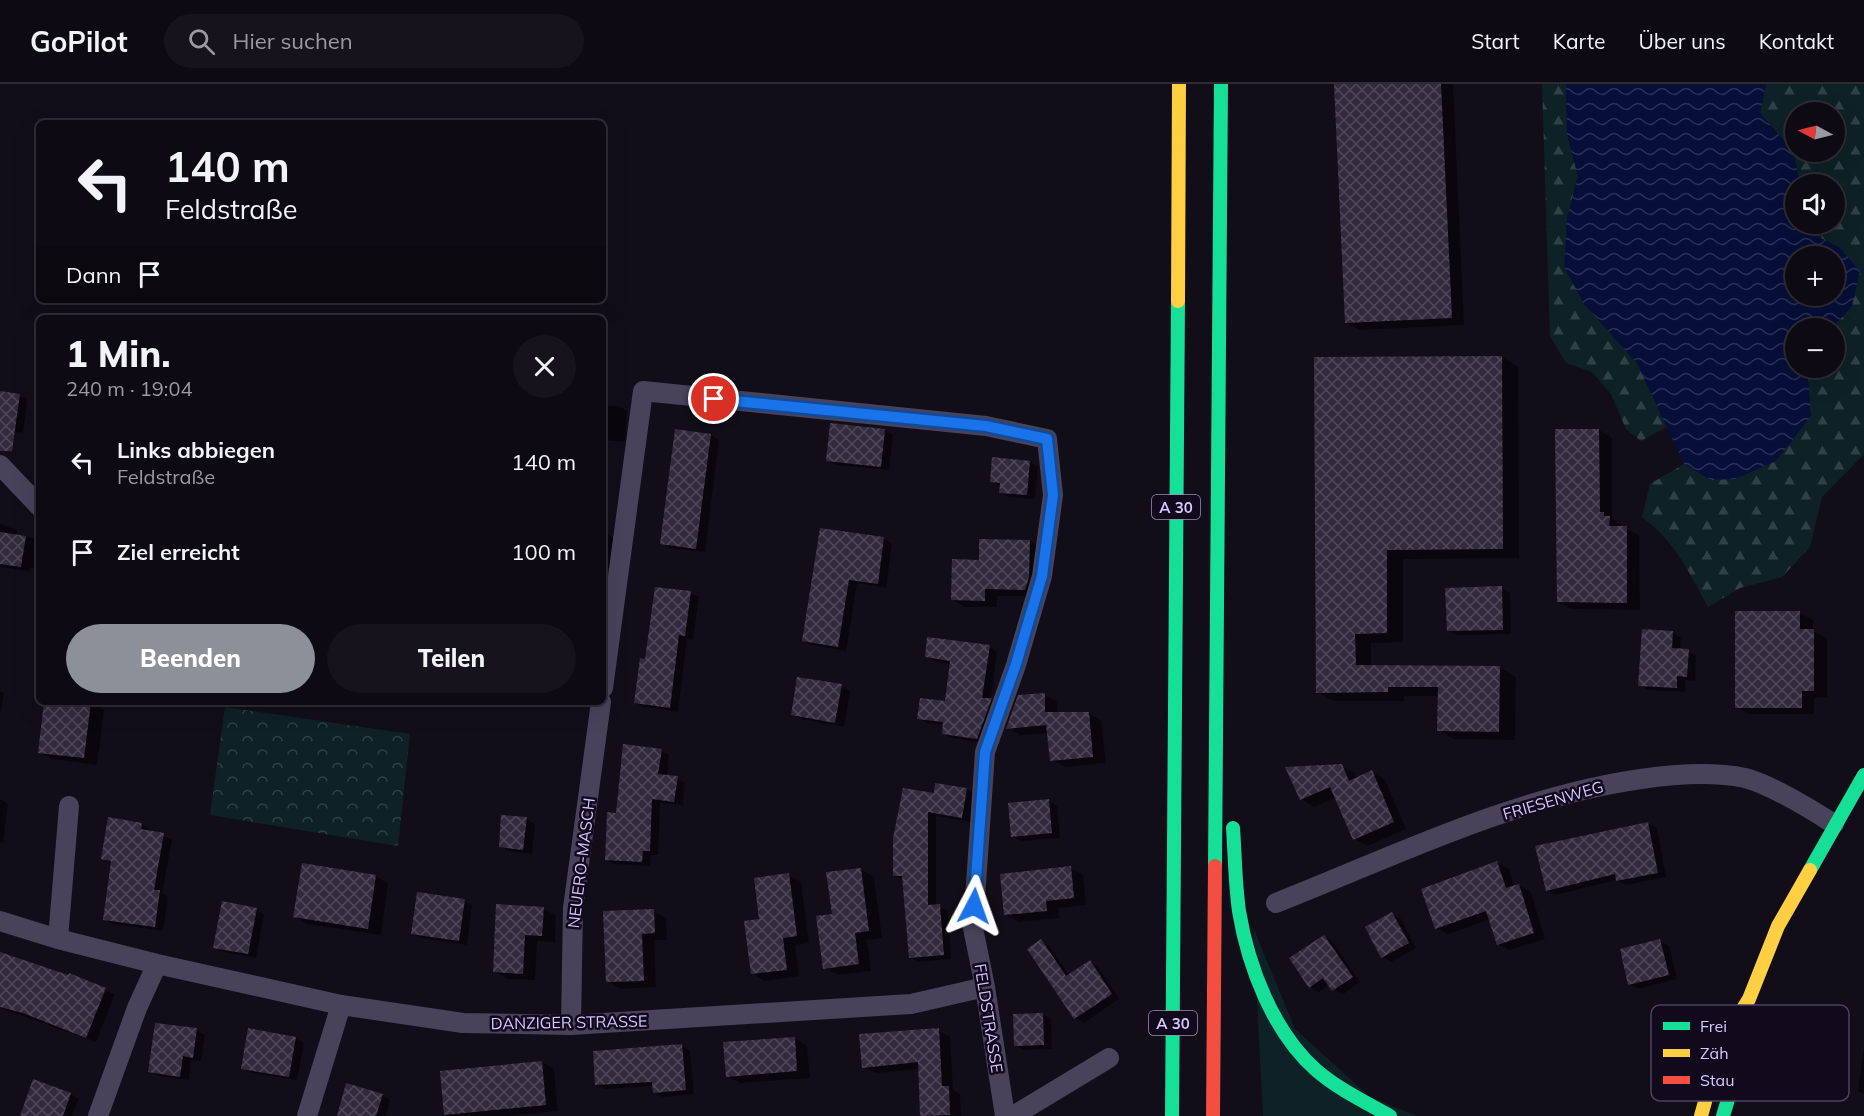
<!DOCTYPE html>
<html lang="de">
<meta charset="utf-8">
<style>
body{margin:0;font-family:Mulish,sans-serif;background:#17131c;color:#f1f3f6;height:100vh;display:flex;flex-direction:column;font-size:22px;white-space:nowrap}
*{box-sizing:border-box;margin:0}
p{font-size:20px;color:#9b9aa0}
.icon{flex:none;width:33px;height:33px;fill:none;stroke:currentColor;stroke-width:2;stroke-linecap:round;stroke-linejoin:round}
.map{position:relative;flex:1;overflow:hidden}
.side{position:absolute;left:36px;top:231px;width:570px;height:390px;display:flex;flex-direction:column;background:#0e0a13;border-radius:9px;box-shadow:0 6px 24px #0002,0 0 0 2px #2e2b33}
.side>*{flex:none}
.guide{position:absolute;left:36px;top:36px;width:570px;height:183px;border-radius:9px;box-shadow:0 6px 24px #0002,0 0 0 2px #2e2b33;background:#0e0a13;color:#f1f3f6;overflow:hidden}
.needle{width:39px;rotate:277deg}
.buttons{position:absolute;left:1785px;top:18px;display:grid;gap:12px}
.buttons a{display:grid;place-items:center;width:60px;height:60px;border-radius:50%;background:#0e0a13;box-shadow:0 6px 24px #0002,0 0 0 2px #2e2b33;font-size:30px}
.pin{position:absolute;display:grid;place-items:center;width:51px;height:51px;color:#fff;margin:-26px;border:3px solid #fff;border-radius:50%;box-shadow:0 2px 6px #0007}
.me{position:absolute;width:66px;margin:-33px;rotate:4deg;stroke-linejoin:round;filter:drop-shadow(0 0 4px #0008)}
.turn{display:flex;align-items:center;gap:21px;height:126px;padding:0 30px;font-size:27px}
.turn .icon{width:78px;height:78px;stroke-width:2.5}
.turn b{display:block;font-size:42px;line-height:51px}
.then{display:flex;align-items:center;height:57px;padding:0 30px;background:#0003;gap:12px;font-size:22px}
.round{display:grid;place-items:center;flex:none;width:63px;height:63px;border-radius:32px;background:#17131c}
.summary{display:flex;align-items:center;justify-content:space-between;height:102px;padding:0 30px}
h1{font-size:36px;font-weight:800;line-height:45px}
.button{display:flex;gap:12px;margin-top:auto;padding:12px 30px}
.button a{flex:1;height:69px;border-radius:36px;background:#8c9099;color:#fff;font-size:24px;font-weight:800;line-height:69px;text-align:center}
.button a+a{background:#17131c;color:#f1f3f6}
ul{padding:0;list-style:none}
li{display:flex;align-items:center;gap:18px;height:90px;padding:0 30px}
li div{flex:1}
li b{display:block;font-size:22px}
li em{font-style:normal}
header{display:flex;align-items:center;gap:36px;box-sizing:border-box;height:84px;padding:0 30px;background:#0e0a13;border-bottom:2px solid #2e2b33}
header strong{font-size:28px}
nav{display:flex;gap:33px;margin-inline-start:auto;font-size:21px}
.search{width:420px;height:54px;background:#17131c;display:flex;align-items:center;gap:15px;box-sizing:border-box;padding:0 21px;border-radius:33px;color:#9b9aa0;font-size:22px}
.map>svg:first-child{display:block}
.grass{fill:#0e2126}
.forest{fill:url(#forest-firs);fill-rule:evenodd}
.park{fill:url(#park-crowns)}
.water{fill:url(#water-waves);fill-rule:evenodd}
.shadow{fill:#0007}
.building{fill:url(#building-cross-hatch)}
.lines{fill:none;stroke-linecap:round;stroke-linejoin:round}
.street{stroke:#48425b;stroke-width:20}
.fast{stroke:#16e098;stroke-width:14}
.slow{stroke:#ffcf43;stroke-width:14}
.jam{stroke:#f24e42;stroke-width:14}
.route-casing{stroke:#114b97;stroke-width:15}
.route{stroke:#1a73e8;stroke-width:10}
.labels{text-anchor:middle;dominant-baseline:central;stroke-width:5;stroke-linejoin:round;paint-order:stroke}
.shield{fill:#110a1d;stroke:#9c8ebb;stroke-width:1.5}
.shield-label{font-size:15px;font-weight:bold;fill:#d7c6ff}
.street-label{font-size:16px;fill:#d7c6ff;stroke:#110a1d}
.key{fill:#110a1d;stroke:#4c4261;stroke-width:1.5}
.key-label{font-size:16px;fill:#d7c6ff}
</style>
<header>
<strong>GoPilot</strong>
<div class="search"><svg class="icon" aria-label="search" viewBox="0 0 24 24"><circle cx="10" cy="10" r="6"/><path d="M15 15l6 6"/></svg>Hier suchen</div>
<nav><a>Start</a><a>Karte</a><a>Über uns</a><a>Kontakt</a></nav>
</header>
<div class="map">
<svg width="1864" height="1032" viewBox="0 0 1864 1032">
<defs>
<pattern id="forest-firs" width="22" height="20" patternUnits="userSpaceOnUse" patternTransform="scale(1.5)"><rect width="22" height="20" fill="#0e2126"/><path d="M5 1l3.5 6h-7zM16 11l3.5 6h-7z" fill="#304047"/></pattern>
<pattern id="park-crowns" width="20" height="18" patternUnits="userSpaceOnUse" patternTransform="scale(1.5)"><rect width="20" height="18" fill="#0e2126"/><path d="M2 6a3 3 0 1 1 6 0M12 15a3 3 0 1 1 6 0" fill="none" stroke="#304047"/></pattern>
<pattern id="water-waves" width="16" height="10" patternUnits="userSpaceOnUse" patternTransform="scale(1.5)"><rect width="16" height="10" fill="#060f38"/><path d="M0 5q4-4 8 0t8 0" fill="none" stroke="#2a3056"/></pattern>
<pattern id="building-cross-hatch" width="8" height="8" patternUnits="userSpaceOnUse" patternTransform="scale(1.5)"><rect width="8" height="8" fill="#312b3d"/><path d="M0 0l8 8M0 8l8-8" fill="none" stroke="#4e485a"/></pattern>
</defs>
<rect width="100%" height="100%" fill="#120e19"/>
<path class="grass" d="M1253,843l42,102 75,68 47,19h-154z"/>
<path class="forest" d="M1542,0h24l1,50 11,42 -11,42 17,86 53,59 30,64 -26,14 -15,-12 -15,-35 -19,-22 -26,-9 -16,-27z
M1766,0h98v370l-42,43 -12,50 -28,30 -42,11 -32,19c-19,-35 -33,-66 -66,-90l8,-33 34,-20 27,16 100,-64 -4,-48h27l-2,-40 20,-22 -12,-58 -31,-16 -2,-8h27v-40h-34l-7,-33 -33,-38zM1796,28h38v40h-38z"/>
<path class="park" d="M225,623l185,27 -12,112 -188,-31z"/>
<path class="water" d="M1566,0h200l-6,29 33,38 7,33h-4v40h11l2,8 31,16 20,23 -8,35 -20,22h-36v40h11l4,48 -35,45 -41,18 -24,1 -27,-16 -47,-101 -53,-59 -20,-37 3,-49 11,-42 -11,-42zM1796,172h38v40h-38z"/>
<path class="shadow" d="M1335,0h118l11,241 -105,5 -13,-8z
M1502,273l16,10 1,191 -116,1v83l-32,1v24h128l17,10 -1,63 -61,-1 -16,-9 2,-34h-36v5h-70l-16,-9 -2,-334z
M0,308l19,3 8,5 -4,33 -23,-4z
M603,321l16,1 8,5 -2,31 -22,-2z
M885,346l8,5 -4,35 -53,-5 -8,-5z
M1599,346l13,8v80l10,9 17,8 1,75 -69,-1 -13,-7z
M711,351l8,5 -14,112 -35,-4 -8,-5z
M1029,378l9,5 -3,32 -26,-2 -9,-5 1,-5 -9,-6z
M0,440l17,6 -1,6 23,3v30l-9,-1 -1,3 -29,-4z
M822,446l62,9 8,5 -6,44 -29,-5 -11,68 -34,-6 -9,-4z
M603,448l11,6 -4,30 -7,-1z
M1030,457l12,8 -4,47h-41v11h-32l-13,-8 29,-38z
M1502,504l8,5 1,41 -54,1 -9,-4z
M690,509l9,4 -6,43 -6,-1 -9,73 -34,-5 -9,-4 11,-42z
M1800,529l13,7v11l14,7v59l-13,1v16h-65l-13,-7z
M1643,547l30,2 8,5 -1,12 16,5 -1,26 -10,-1v12l-37,-2 -8,-5z
M989,563l8,5 -6,47 8,5 -14,39 -34,-5 -8,-4 2,-9 -18,-2 -8,-5 27,-15 5,-39 -16,-3 -9,-4z
M842,602l8,5 -6,36 -43,-8 -9,-5z
M0,607l4,2 -4,23z
M1044,611l13,7v11h32l12,8 5,42 -41,4 -13,-7 -4,-27 -28,2 -12,-7z
M45,618l46,1 13,7 -7,55 -45,-6 -13,-7z
M661,667l8,4 -2,21 18,6 -2,23 -23,-2 -2,52h-7l-1,11 -35,-2 -8,-4 10,-46z
M1341,682l14,7 2,6 15,-7 13,8 21,49 -39,17 -12,-7 -19,-42 -22,10 -13,-8z
M936,700l31,5 8,5 -4,28 -35,-6v90l12,4 3,49 -33,3 -8,-5 -7,-77 -9,-4 41,-82z
M0,715l8,5 -5,39 -3,-1z
M1049,717l8,5 3,32 -39,3 -8,-5z
M526,735l9,5 -3,30 -23,-3 -8,-4z
M1648,739l9,5 9,49 -40,8 -9,-5 -61,15 -8,-4z
M142,740l8,5v3l22,7 -10,55 6,3 -5,34 -50,-7 -9,-5 8,-56 -10,-5z
M1497,779l12,6 5,18 5,-2 12,7 14,47 -36,11 -11,-6 -7,-25 -43,15 -11,-6z
M1071,784l12,7 3,30 -28,3 1,10 -40,4 -13,-7z
M861,785l13,8 8,61 -15,2 4,31 -33,4 -13,-7 8,-53z
M789,791l12,7 8,61 -14,2 4,31 -34,5 -13,-8 9,-52z
M376,792l12,8 -7,51 -74,-11 -12,-8z
M464,817l8,4 -5,40 -46,-7 -9,-4z
M543,824l13,8 -1,26 -18,-1 -2,39 -28,-1 -13,-8z
M256,825l8,5 -8,44 -33,-6 -8,-5z
M653,827l13,7 1,22h-13l2,47 -35,2 -13,-8z
M1392,830l9,5 15,29 -25,14 -8,-5z
M1324,853l8,4 28,41 -18,13 -13,-11 -10,8 -9,-5z
M1041,857l8,5 21,30 20,-14 8,5 21,32 -35,24 -8,-5 -47,-69z
M1660,857l9,5 8,33 -39,10 -8,-5z
M0,870l115,40 -19,48 -96,-34z
M1043,930l8,5 1,30 -29,1 -8,-5z
M196,946l9,5 -4,26 -10,-1 -2,20 -31,-4 -8,-5z
M938,946l12,7 3,53 7,4 1,22 -39,-1 -2,-46 -44,4 -12,-6z
M295,954l9,5 -7,37 -46,-7 -8,-5z
M795,954l12,8 3,32 -70,5 -13,-7z
M682,962l8,5 4,43 -31,3 -9,-5v-6l-49,3 -8,-5z
M1864,962v48l-6,-3z
M542,978l12,7 4,42 -50,5h-62l-4,-44z
M71,1010l8,5 -7,17h-51z
M382,1011l8,5 -4,16h-48z"/>
<path class="building" d="M1334,0h107l11,234 -107,5z
M1502,272l1,193 -116,1v83l-32,1 1,31 144,1 -1,66 -62,-1 1,-44h-50v5l-72,1 -2,-336z
M0,307l20,3 -8,57h-12z
M830,339l55,6 -4,38 -55,-6z
M675,345l36,5 -15,115 -36,-5z
M1555,345h44l1,83h4v4h6l-1,10h18v77l-70,-1z
M992,373l38,4 -3,34 -28,-2 1,-10 -10,-1z
M820,444l64,9 -6,47 -29,-4 -11,67 -36,-6z
M0,448l26,4 -5,31 -21,-3z
M979,455l51,1 -1,37 -4,13 -40,-1v12l-34,-1 1,-41 27,1z
M1502,502l1,44 -56,1 -2,-43z
M655,503l36,4 -6,45 -6,-1 -9,73 -36,-5 6,-45 5,1z
M1735,527h65v18h14v62h-12v17h-67z
M1642,545l31,2 -1,17 17,1 -2,28 -10,-1v12l-39,-2z
M927,553l63,8 -8,53h10l-15,41 -35,-5 1,-12 -26,-3 3,-21 25,3 5,-40 -25,-4z
M797,593l45,7 -7,39 -44,-8z
M1045,609v19h44l4,45 -43,4 -4,-36 -40,4 12,-34z
M44,618h47l-7,56 -46,-5z
M623,660l39,5 -4,25 20,2 -4,26 -22,-3 -2,52h-7l-1,11 -37,-2 2,-48 9,1z
M1342,680l7,17 23,-11 22,52 -41,18 -23,-53 -30,13 -15,-33z
M935,699l32,5 -5,30 -34,-6v93l12,-1 4,51 -35,3 -7,-82h-9v-38l10,-50 31,5z
M1049,715l3,34 -41,4 -3,-34z
M501,731l26,2 -4,33 -24,-3z
M108,733l34,6 -1,6 23,4 -10,57h6l-5,37 -52,-7 8,-59 -10,-2z
M1648,738l10,51 -42,8 -1,-7 -69,17 -11,-45z
M1497,777l9,27 13,-4 15,49 -37,12 -11,-34 -51,18 -14,-40z
M302,779l74,12 -8,54 -75,-12z
M1071,782l3,32 -28,3 1,10 -43,4 -4,-41z
M861,784l8,63 -14,2 4,31 -36,5 -7,-53 16,-2 -6,-42z
M789,789l8,63 -14,2 4,32 -36,4 -7,-53 15,-2 -5,-41z
M417,808l48,7 -6,42 -48,-7z
M222,817l35,7 -9,46 -35,-6z
M496,820l48,3 -2,29 -17,-1 -2,39 -30,-2z
M654,825l1,24 -13,1 2,47 -38,1 -3,-71z
M1392,828l17,31 -28,15 -16,-31z
M1324,851l29,42 -21,14 -9,-13 -14,10 -20,-30z
M1041,855l25,37 24,-16 22,34 -38,25 -47,-70z
M1660,855l9,36 -41,10 -8,-36z
M0,868l68,23 1,-2 37,15 -20,50 -63,-25 -23,-6z
M1043,929l1,32 -30,1 -1,-32z
M155,939l42,5 -4,30 -10,-2 -3,21 -32,-5z
M248,944l48,9 -7,40 -48,-8z
M939,944l3,58h7l1,29 -30,1 -2,-54 -56,6 -3,-34z
M795,953l2,34 -71,6 -3,-35z
M682,960l4,46 -33,3 -1,-11 -57,3 -2,-34z
M542,977l4,44 -102,10 -4,-44z
M33,995l38,14 -8,23h-43z
M346,999l37,11 -7,22h-39z"/>
<g class="lines">
<path class="street" d="M0,381l39,41
M603,604l40,-297 343,35 61,13 6,56 -11,81 -26,89 -31,87 -12,176 12,59 20,129
M1276,819c119,-47 238,-106 365,-124 34,-5 70,-8 104,-1 24,6 67,32 89,46
M0,837l58,18 99,25 184,41 122,18 108,2 340,-21 74,-17
M58,855l11,-133
M571,941l2,-117 28,-206
M98,1032l39,-108 20,-44
M307,1032l34,-111
M1013,1032l96,-58"/>
<path class="fast" d="M1233,744c2,27 2,55 6,83 9,55 34,121 77,159 22,19 49,32 74,46
M1215,782l6,-782
M1810,786l54,-95
M1172,1032l6,-815
M1723,1032l19,-63 6,-44"/>
<path class="slow" d="M1178,217l1,-217
M1701,1032l20,-71 28,-46 29,-73 32,-56"/>
<path class="jam" d="M1213,1032l2,-250"/>
</g>
<g class="lines">
<g class="route-casing">
<path id="route" d="M714,315l272,27 61,13 6,56 -11,81 -26,88 -31,88 -11,154"/>
</g>
<use href="#route" class="route"/>
</g>
<g class="labels">
<g class="shield">
<rect x="1152" y="411" width="48" height="24" rx="4.5"/>
<rect x="1149" y="927" width="48" height="24" rx="4.5"/>
</g>
<g class="shield-label">
<text x="1176" y="423">A 30</text>
<text x="1173" y="939">A 30</text>
</g>
<g class="street-label">
<text transform="translate(1553 716) rotate(-16)">FRIESENWEG</text>
<text transform="translate(581 779) rotate(-83)">NEUERO-MASCH</text>
<text transform="translate(989 934) rotate(81)">FELDSTRASSE</text>
<text transform="translate(569 938) rotate(-1)">DANZIGER STRASSE</text>
</g>
</g>
<rect x="1651" y="921" width="198" height="96" rx="9" class="key"/>
<rect x="1663" y="938" width="27" height="8" fill="#16e098"/>
<rect x="1663" y="965" width="27" height="8" fill="#ffcf43"/>
<rect x="1663" y="992" width="27" height="8" fill="#f24e42"/>
<g class="key-label">
<text x="1700" y="948">Frei</text>
<text x="1700" y="975">Zäh</text>
<text x="1700" y="1002">Stau</text>
</g>
</svg>
<div class="buttons">
<a><svg class="needle" viewBox="-14 -14 28 28"><path d="M0-13l5 13h-10z" fill="#e53935"/><path d="M0 13l5-13h-10z" fill="#9b9aa0"/></svg></a>
<a><svg class="icon" aria-label="sound" viewBox="0 0 24 24"><path d="M4 9h4l5-4v14l-5-4H4zM17 9q2 3 0 6"/></svg></a>
<a>+</a>
<a>−</a>
</div>
<div class="pin" style="left:714px;top:315px;background:#d93025"><svg class="icon" aria-label="arrive" viewBox="0 0 24 24"><path d="M6 21V4h12l-3 4 3 4H6"/></svg></div>
<svg class="me" style="left:974px;top:822px" viewBox="-20 -20 40 40"><path d="M0-17L14 15 0 8-14 15z" fill="#1a73e8" stroke="#fff" stroke-width="4"/></svg>
<div class="guide">
<div class="turn"><svg class="icon" aria-label="left" viewBox="0 0 24 24"><path d="M17 20v-9H6M10 6l-5 5 5 5"/></svg><div><b>140 m</b>Feldstraße</div></div>
<div class="then">Dann<svg class="icon" aria-label="arrive" viewBox="0 0 24 24"><path d="M6 21V4h12l-3 4 3 4H6"/></svg></div>
</div>
<section class="side">
<div class="summary"><div><h1>1 Min.</h1><p>240 m · 19:04</p></div><a class="round"><svg class="icon" aria-label="close" viewBox="0 0 24 24"><path d="M6 6l12 12M18 6L6 18"/></svg></a></div>
<ul>
<li><svg class="icon" aria-label="left" viewBox="0 0 24 24"><path d="M17 20v-9H6M10 6l-5 5 5 5"/></svg><div><b>Links abbiegen</b><p>Feldstraße</p></div><em>140 m</em></li>
<li><svg class="icon" aria-label="arrive" viewBox="0 0 24 24"><path d="M6 21V4h12l-3 4 3 4H6"/></svg><div><b>Ziel erreicht</b></div><em>100 m</em></li>
</ul>
<div class="button"><a>Beenden</a><a>Teilen</a></div>
</section>
</div>
